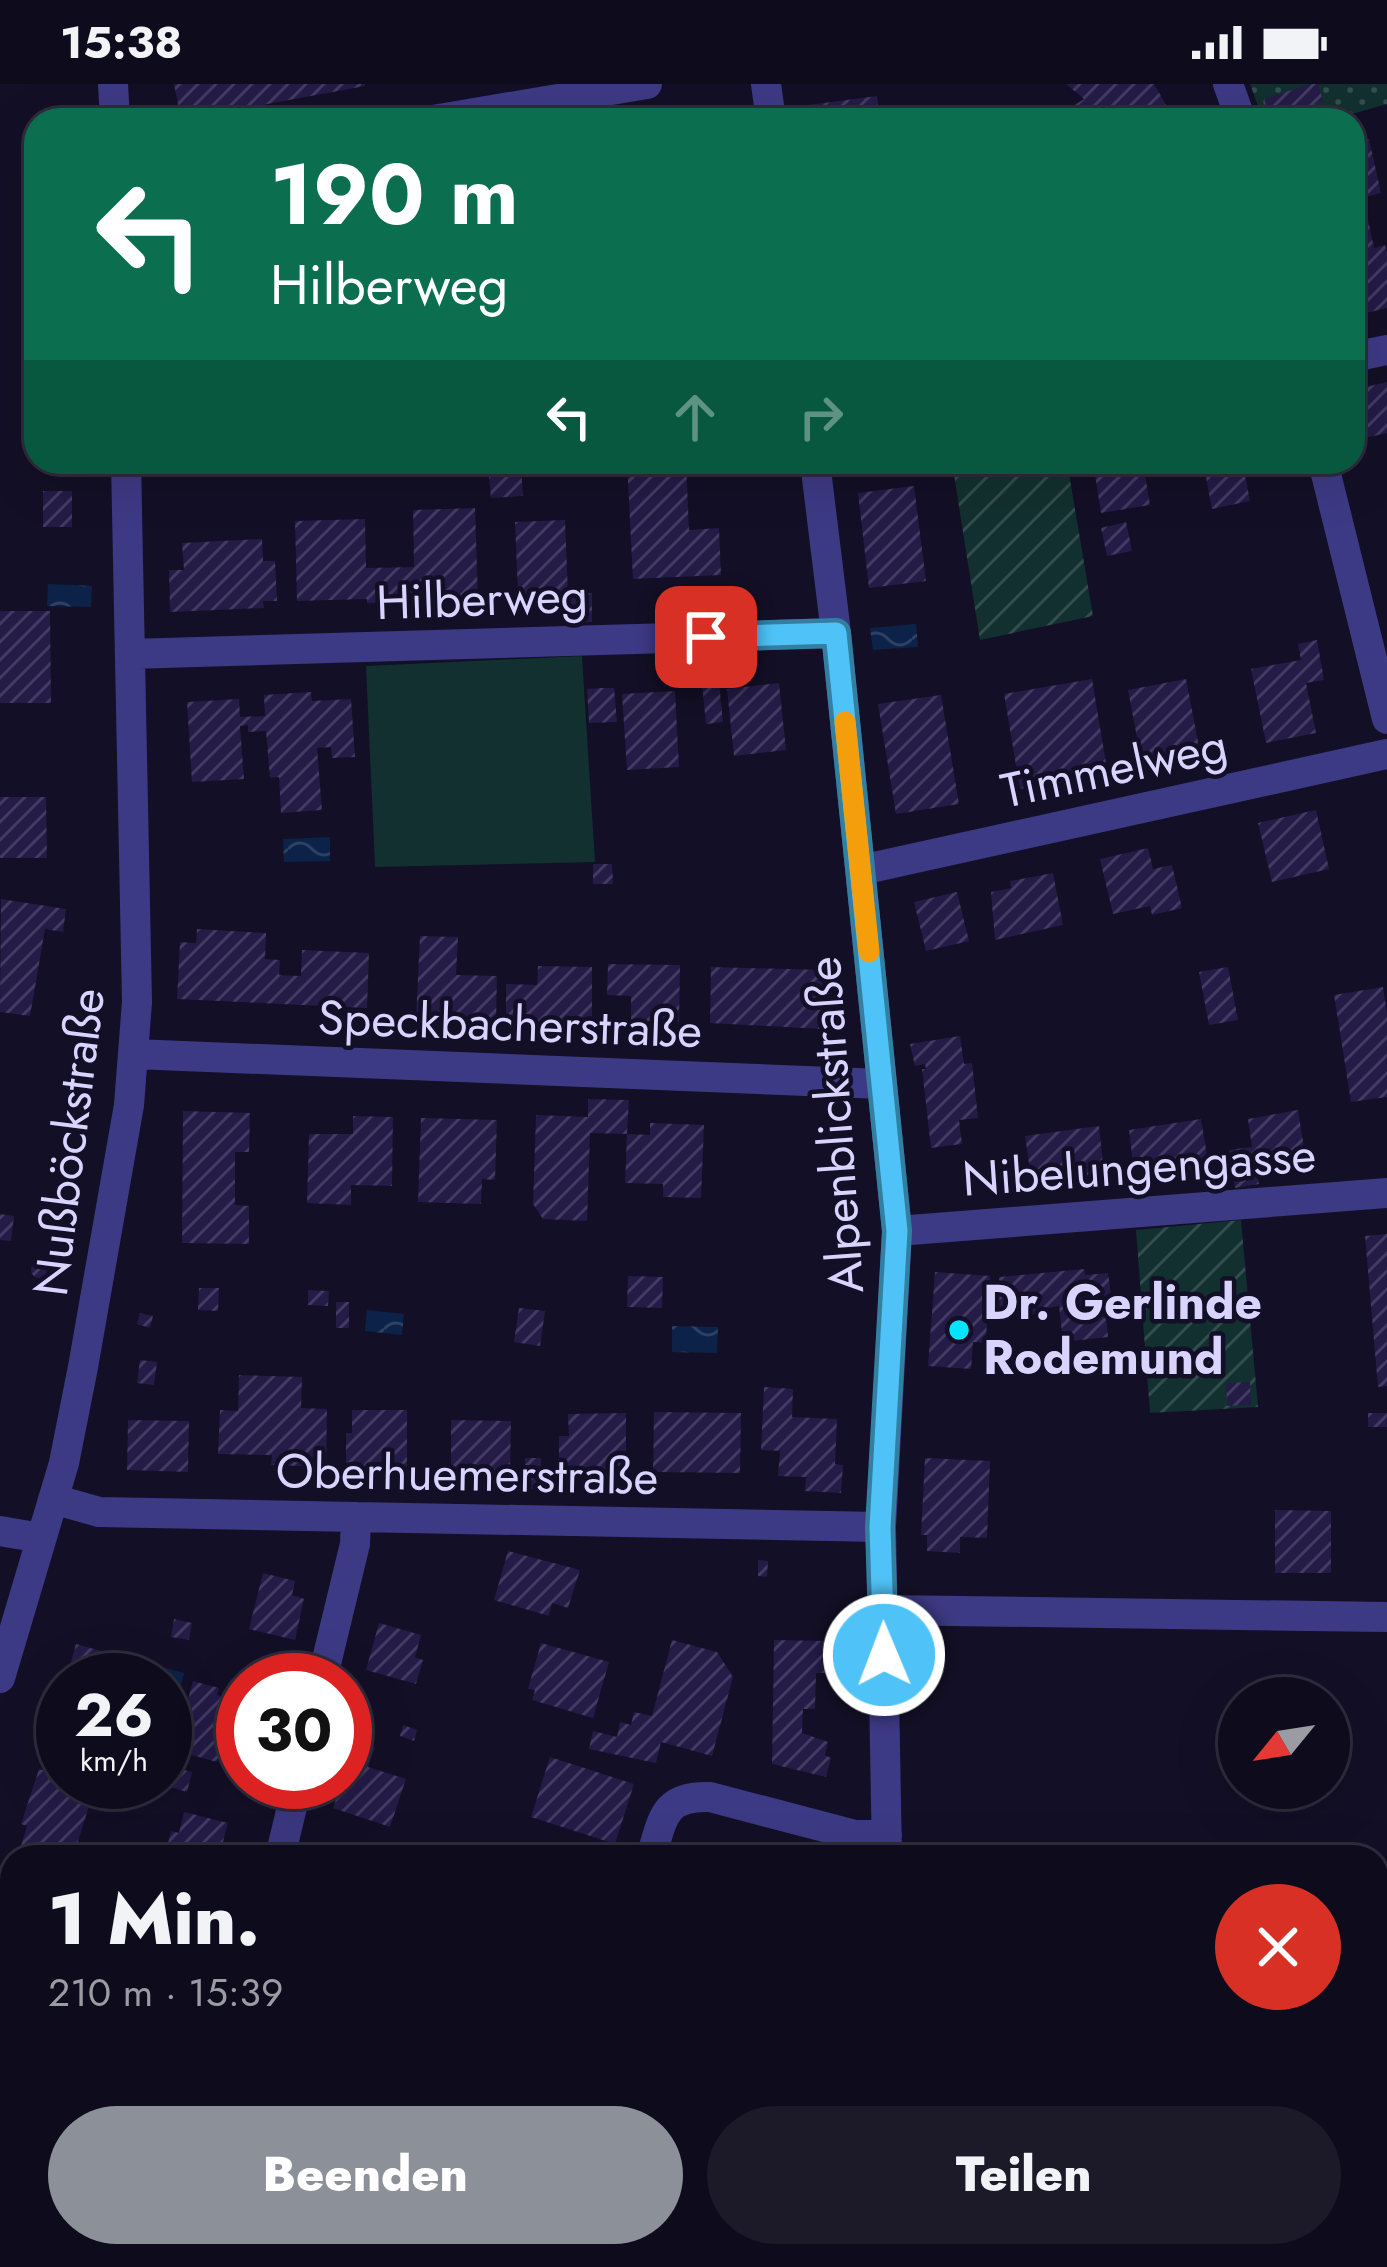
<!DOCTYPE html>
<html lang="de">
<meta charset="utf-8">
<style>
body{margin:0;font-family:Jost,sans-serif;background:#1c1929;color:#f1f3f6;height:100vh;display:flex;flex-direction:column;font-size:45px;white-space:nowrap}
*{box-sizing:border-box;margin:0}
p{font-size:39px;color:#9b9ba3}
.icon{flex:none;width:66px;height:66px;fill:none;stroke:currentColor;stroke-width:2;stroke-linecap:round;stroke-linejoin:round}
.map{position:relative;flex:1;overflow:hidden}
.side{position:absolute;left:0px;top:1761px;width:1389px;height:423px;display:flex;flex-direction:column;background:#0e0b1c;border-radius:36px 36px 0 0;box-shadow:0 12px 48px #0002,0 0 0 3px #2e2b3b}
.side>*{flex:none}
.hud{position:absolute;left:24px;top:24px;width:1341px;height:366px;border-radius:36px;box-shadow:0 12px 48px #0002,0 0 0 3px #2e2b3b;background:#0b6e4f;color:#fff;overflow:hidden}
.needle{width:78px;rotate:240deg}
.fabs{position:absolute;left:1218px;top:1593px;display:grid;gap:24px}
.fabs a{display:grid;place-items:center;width:132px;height:132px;border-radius:50%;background:#0e0b1c;box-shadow:0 12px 48px #0002,0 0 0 3px #2e2b3b;font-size:60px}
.speed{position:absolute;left:36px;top:1569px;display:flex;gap:24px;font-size:60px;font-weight:700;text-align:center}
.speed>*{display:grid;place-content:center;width:156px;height:156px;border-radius:50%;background:#0e0b1c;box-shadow:0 12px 48px #0002,0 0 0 3px #2e2b3b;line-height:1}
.speed small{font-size:30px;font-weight:400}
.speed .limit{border:18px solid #d22;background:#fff;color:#111}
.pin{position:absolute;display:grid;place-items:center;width:102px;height:102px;color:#fff;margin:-51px;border-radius:24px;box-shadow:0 6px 18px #0006}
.me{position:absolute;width:132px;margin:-66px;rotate:359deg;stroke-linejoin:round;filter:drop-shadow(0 0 9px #0008)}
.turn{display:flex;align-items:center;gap:42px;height:252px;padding:0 48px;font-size:54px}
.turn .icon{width:156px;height:156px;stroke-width:2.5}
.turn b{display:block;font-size:84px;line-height:102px}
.lanes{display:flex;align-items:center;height:114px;padding:0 48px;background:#0003;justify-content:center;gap:60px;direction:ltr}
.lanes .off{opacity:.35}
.round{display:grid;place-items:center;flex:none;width:126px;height:126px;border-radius:63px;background:#1c1929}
.overview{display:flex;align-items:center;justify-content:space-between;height:204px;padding:0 48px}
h1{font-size:72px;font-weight:800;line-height:90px}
.primary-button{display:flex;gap:24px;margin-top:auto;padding:24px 48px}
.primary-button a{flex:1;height:138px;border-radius:72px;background:#8c9099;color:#fff;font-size:48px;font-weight:800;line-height:138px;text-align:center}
.primary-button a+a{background:#1c1929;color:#f1f3f6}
.status{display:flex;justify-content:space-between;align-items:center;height:84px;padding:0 60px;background:#0e0b1c;direction:ltr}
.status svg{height:33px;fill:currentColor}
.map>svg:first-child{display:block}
.grass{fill:#12302f}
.park{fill:url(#park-dots)}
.garden{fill:url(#garden-furrows)}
.water{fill:url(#water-waves)}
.building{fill:url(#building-hatch)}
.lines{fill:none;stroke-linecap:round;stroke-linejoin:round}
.minor{stroke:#3d3a85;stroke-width:30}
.route-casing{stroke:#337fa1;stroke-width:30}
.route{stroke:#4fc3f7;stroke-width:21}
.slow{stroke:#f59e0b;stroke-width:21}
.poi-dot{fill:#00e5ff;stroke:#130f26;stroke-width:4.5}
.labels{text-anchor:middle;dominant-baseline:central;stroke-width:9;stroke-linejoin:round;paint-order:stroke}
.street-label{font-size:48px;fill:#d9d4ff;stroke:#130f26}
.poi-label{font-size:48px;font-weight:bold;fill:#d9d4ff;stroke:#130f26;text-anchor:start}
</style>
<div class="status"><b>15:38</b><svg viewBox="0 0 49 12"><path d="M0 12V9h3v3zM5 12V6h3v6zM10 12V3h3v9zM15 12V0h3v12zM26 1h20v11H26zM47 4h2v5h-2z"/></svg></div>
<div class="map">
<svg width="1387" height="2183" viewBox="0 0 1387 2183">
<defs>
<pattern id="park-dots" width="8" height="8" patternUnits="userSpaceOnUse" patternTransform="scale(3)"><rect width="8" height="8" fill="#12302f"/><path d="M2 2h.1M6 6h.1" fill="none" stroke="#344d4e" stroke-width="1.8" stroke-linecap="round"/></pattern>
<pattern id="garden-furrows" width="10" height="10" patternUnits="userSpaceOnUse" patternTransform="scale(3)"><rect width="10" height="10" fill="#12302f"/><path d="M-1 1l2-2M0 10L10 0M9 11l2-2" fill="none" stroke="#344d4e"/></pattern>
<pattern id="water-waves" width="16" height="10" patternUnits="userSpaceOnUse" patternTransform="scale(3)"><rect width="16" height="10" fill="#0c2248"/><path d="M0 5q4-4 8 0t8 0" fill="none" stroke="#2f4163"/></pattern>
<pattern id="building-hatch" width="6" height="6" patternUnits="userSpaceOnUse" patternTransform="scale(3)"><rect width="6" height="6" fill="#241b47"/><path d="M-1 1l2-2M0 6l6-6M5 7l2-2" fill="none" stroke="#433b63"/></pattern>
</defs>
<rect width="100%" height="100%" fill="#130f26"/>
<path class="grass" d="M582,572l13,206 -220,5 -9,-201z"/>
<path class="park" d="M1250,0h137v20l-56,16h-68z"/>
<path class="garden" d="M952,378h115l26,154 -113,24z
M1241,1136l17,187 -108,6 -14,-183z"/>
<path class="water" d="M48,500l44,2 -1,21 -44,-1z
M916,540l2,23 -45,3 -3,-22z
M330,753v24l-46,1 -1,-23z
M367,1226l37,4 -2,21 -37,-4z
M672,1242l46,1 -1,26 -45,-1z
M165,1584l19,5 -9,36 -10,-3v-26h-3z"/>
<path class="building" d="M174,0h191v2l-184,34z
M1066,0h88l21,36h-94l-8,-14 11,-7z
M1310,0h8l5,17 -12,5 3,10 -11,4h-32l-7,-21z
M877,12l3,24h-70l-2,-15z
M729,25l2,11h-49v-2z
M1369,55l12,54 -28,7v-58z
M1368,136l6,28 11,-3 2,7v56l-34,8v-92z
M1387,298v51l-31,7 -3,-14v-36z
M627,378h59l3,68 30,-2 2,47 -88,4z
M1093,378h50l7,43 -49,8z
M1203,378h64v2l-23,5 6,32 -38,8z
M521,381l2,31 -32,2 -3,-31z
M914,402l12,95 -57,7 -11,-95z
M43,407h29v36h-29z
M475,424l3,92 -111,3v-4l-70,2 -2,-80 70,-2 1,49 48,-1 -1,-57z
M565,436l3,74 -50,1 -3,-73z
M1126,438l6,29 -25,5 -6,-28z
M262,455l1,22h12l2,40h-14l1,7 -94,4 -1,-42h15l-2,-27z
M592,509v29l-23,1 -1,-29z
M0,527h50l1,92h-51z
M1317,556l7,40 -18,3 10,50 -50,10 -15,-74 50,-9 -3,-16z
M1092,595l16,96 -88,14 -16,-95z
M1186,595l14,73 -58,12 -14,-74z
M719,598l4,40 -17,2 -4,-40z
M779,599l7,67 -52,6 -7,-67z
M601,604h13l3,34 -28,1 -2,-34z
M675,607l4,76 -52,3 -5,-76z
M311,608l1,9 39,-2 4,58 -23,1 -1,-11 -14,1 5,62 -41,3 -2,-36 -9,1 -4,-47 -18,1v-7l-8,1 4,53 -52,3 -5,-80 52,-3 1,18 25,-1 -1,-21z
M941,611l18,109 -63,10 -18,-110z
M0,713h46l1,61h-47z
M1316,726l13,59 -57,13 -14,-59z
M1148,764l5,21 19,-4 10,43 -30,7 -2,-9 -37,8 -13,-55z
M593,780h19l1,20h-20z
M1053,789l10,52 -68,15 -4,-48 20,-4 -1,-7z
M957,808l12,49 -43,10 -12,-49z
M1,815l65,10 -3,23 -18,-3 -15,87 -30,-4z
M197,845l69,4 -1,26 15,1 -1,15 22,1 1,-26 67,3 -2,55 -190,-9 3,-57 16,1z
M420,852l38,1 -2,38 41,1 -1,46 -80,-3z
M608,880l72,1 -1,57 -48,-1v-25l-24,-1z
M538,882l54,1v59l-86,-1v-41l31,1z
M711,883l112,3 -1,59 -112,-6z
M1228,883l10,53 -29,5 -10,-53z
M1383,903l4,26v84l-36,5 -17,-107z
M960,952l4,28 8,-1 6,55 -19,2 3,24 -31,4 -9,-79h4l-1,-5 -10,2 -5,-22z
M588,1015l41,1 -2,34 -37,-1 -3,88 -44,-2 -10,-15 3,-89 52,2z
M1298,1026l8,50 -50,8 3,16 -24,4 -6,-38 23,-3 -4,-28z
M183,1027l67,2 -1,39h-14v53l14,1v38l-67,-1z
M353,1032l40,1 -1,69 -41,-1v20l-44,-2 2,-69h44z
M421,1034l76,2 -2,60 -13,-1 -1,25 -63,-2z
M1201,1035l8,48 -49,7 -2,-14 -25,4 -4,-34z
M650,1039l54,2 -3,73 -38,-1v-13l-38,-1 2,-49 23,1z
M1099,1042l5,47 -48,6 -2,-12 -24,3 -5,-34z
M0,1130l14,2 -3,25 -11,-1z
M1387,1150v152l-9,1 -13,-151z
M31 1186a8 8 0 1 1 16 0a8 8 0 1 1-16 0Z
M1084,1185l1,6 23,-2 6,41 -8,1 2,22 -45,5 -4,-36 -18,3v5l-54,4 -1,25 -13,-1 -2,27 -43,-3 7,-94 55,4v6l9,1v-6z
M628,1192l35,1 -1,31 -35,-1z
M199,1204h20l-1,23 -20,-1z
M308,1206l21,1 -1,15 -20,-1z
M336,1218h13v26h-13z
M519,1224l26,3 -5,35 -26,-4z
M140,1229l13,3 -3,12 -13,-4z
M140,1276l17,2 -3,23 -17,-2z
M239,1291l63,2 -1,31 26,1 -1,58 -55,-2 1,-10 -54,-1 2,-44 18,1z
M1250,1298l1,23 -24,1 -1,-23z
M764,1303l29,2 -1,28 45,2 -2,45 8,1 -2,28 -36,-2 1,-14 -28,-1 2,-25 -19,-1z
M352,1326h55v61l-61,-1v-37h6z
M654,1328l87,1 -1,60 -87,-1z
M626,1329v59h-67v-36h10l-1,-22z
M1368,1329h19v14h-19z
M128,1336l61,1 -1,51 -61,-2z
M451,1336l60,1 -1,51 -59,-1z
M525,1374h16v31h-16z
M925,1374l65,3 -3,77 -27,-1v16l-33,-2v-16h-6z
M1275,1426l56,1v62h-56z
M508,1467l72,19 -12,38 -16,-5 -3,13 -55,-16z
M758,1476l10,1 -1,16 -9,-1z
M263,1489l32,8 -3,14 12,4 -9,41 -46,-11z
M174,1535l18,4 -3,17 -18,-3z
M379,1539l42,12 -6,22 8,3 -7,24 -50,-14z
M672,1556l45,12 16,25 -21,79 -51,-14 -5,21 -67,-14 4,-18 24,6 3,-15 11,3 3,-13 18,4z
M774,1556l52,1 -1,32h-9l-1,36h-12l-1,24 26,9 -3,13 6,3 -5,19 -54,-13z
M541,1559l68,19 -16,56 -61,-18 3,-10 -7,-1z
M76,1560l61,17 -6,19h-65z
M193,1597l26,7 -2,7 26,7v54l-23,-6 -3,12 -29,-8 3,-11 -14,-3z
M403,1641l14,5 -3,11 -14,-5z
M346,1654l29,9 -7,20 38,12 -16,48 -57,-19 7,-21 -13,-5h18z
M550,1673l84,27 -19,60 -84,-27z
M165,1681l27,7 -5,20 -31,-9 9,-1z
M39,1685l24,8v5h16l16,5 -22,70h-15l-37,-11 6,-20 -6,-2z
M184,1728l44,11 -9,34 -54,-1 6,-25 8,2z
M0,1787l12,3v83l-12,-4z
M60,2172l29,10v1h-33z
M425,2172h51l-3,11h-52z
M581,2172h65l1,4 -1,7h-67z
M752,2172h46v11h-46z
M1240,2172h68l-8,11h-60z"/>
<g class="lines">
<path class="minor" d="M113,0l2,36
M766,0l5,36
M1228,0l13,36
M433,36l214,-36
M1353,273l34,-7
M815,378l21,171 61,598 -16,296 6,330
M1323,378l64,257
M130,570l706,-21
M861,786l526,-116
M134,970l748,30
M897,1147l490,-38
M53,1415l46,13 782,15
M0,1447l41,7
M883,1526l504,7
M0,1594l64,-215 19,-96 46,-262 8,-103 -11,-540
M322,1596l33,-136 1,-27
M280,1773l18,-75
M651,1773c12,-38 12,-62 59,-60l145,38h32
M156,2183l4,-11
M534,2183l3,-11
M882,2183v-11"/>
</g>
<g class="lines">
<g class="route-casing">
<path id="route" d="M706,553l130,-4 61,598 -17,296 4,128"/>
</g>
<use href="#route" class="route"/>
<path class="slow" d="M845,638l24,230"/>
</g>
<circle class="poi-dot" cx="959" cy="1246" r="12"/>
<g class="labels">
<g class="street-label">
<text transform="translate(482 515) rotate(-2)">Hilberweg</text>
<text transform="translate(1114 684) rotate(-12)">Timmelweg</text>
<text transform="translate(510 940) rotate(2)">Speckbacherstraße</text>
<text transform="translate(835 1041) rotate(-94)">Alpenblickstraße</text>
<text transform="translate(69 1058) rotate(-83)">Nußböckstraße</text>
<text transform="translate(1139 1083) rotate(-4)">Nibelungengasse</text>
<text transform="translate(467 1390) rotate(1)">Oberhuemerstraße</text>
</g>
<g class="poi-label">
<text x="983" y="1218">Dr. Gerlinde<tspan x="983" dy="55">Rodemund</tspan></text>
</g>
</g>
</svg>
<div class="fabs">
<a><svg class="needle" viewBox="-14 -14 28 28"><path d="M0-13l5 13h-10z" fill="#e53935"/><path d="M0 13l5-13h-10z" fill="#9b9ba3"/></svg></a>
</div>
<div class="speed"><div>26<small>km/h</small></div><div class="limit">30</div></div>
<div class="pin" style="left:706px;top:553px;background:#d93025"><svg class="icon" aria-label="arrive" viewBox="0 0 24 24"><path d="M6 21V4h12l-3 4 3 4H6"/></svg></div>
<svg class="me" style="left:884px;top:1571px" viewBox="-20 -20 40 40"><circle r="17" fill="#4fc3f7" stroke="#fff" stroke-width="3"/><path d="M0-11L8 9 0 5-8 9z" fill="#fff"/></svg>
<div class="hud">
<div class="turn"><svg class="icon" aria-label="left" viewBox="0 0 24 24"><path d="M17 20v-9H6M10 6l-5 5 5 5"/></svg><div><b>190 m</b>Hilberweg</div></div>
<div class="lanes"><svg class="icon" aria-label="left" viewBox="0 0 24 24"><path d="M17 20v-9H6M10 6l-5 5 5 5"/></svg><svg class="icon off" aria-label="ahead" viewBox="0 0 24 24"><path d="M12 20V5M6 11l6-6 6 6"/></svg><svg class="icon off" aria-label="right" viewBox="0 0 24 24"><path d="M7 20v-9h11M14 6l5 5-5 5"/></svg></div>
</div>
<section class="side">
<div class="overview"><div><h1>1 Min.</h1><p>210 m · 15:39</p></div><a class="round" style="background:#d93025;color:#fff"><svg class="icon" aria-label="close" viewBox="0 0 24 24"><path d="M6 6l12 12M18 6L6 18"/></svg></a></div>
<div class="primary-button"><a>Beenden</a><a>Teilen</a></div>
</section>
</div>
